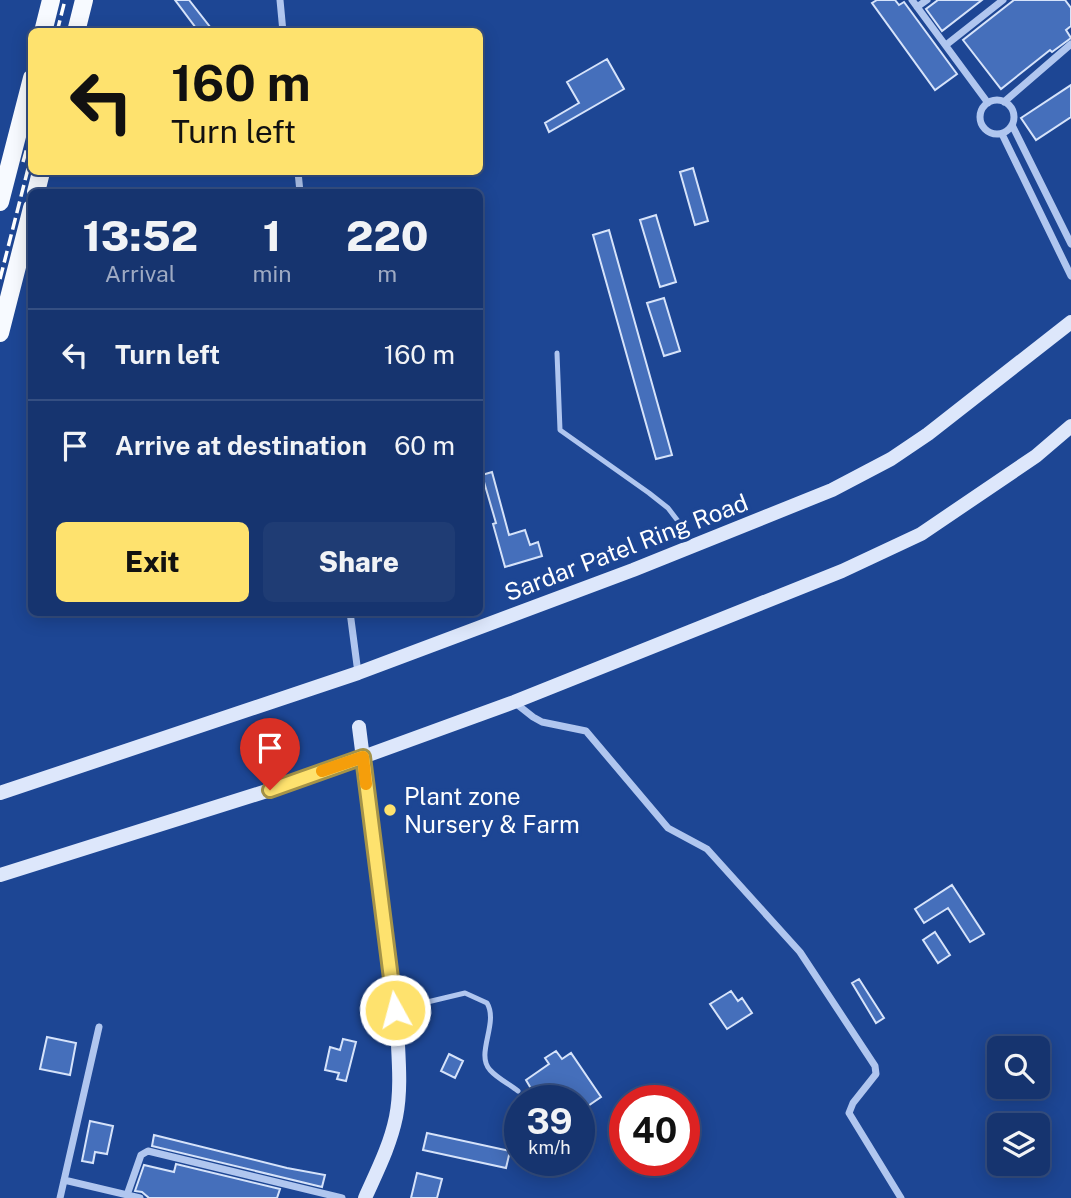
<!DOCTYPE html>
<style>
body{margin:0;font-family:"Public Sans",sans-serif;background:#1f3c74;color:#f1f3f6;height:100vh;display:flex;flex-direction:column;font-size:26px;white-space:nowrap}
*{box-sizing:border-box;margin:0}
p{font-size:23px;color:#9eaac3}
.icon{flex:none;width:38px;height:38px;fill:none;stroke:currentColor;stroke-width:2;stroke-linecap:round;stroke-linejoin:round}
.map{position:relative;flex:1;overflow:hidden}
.details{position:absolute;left:28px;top:189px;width:455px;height:427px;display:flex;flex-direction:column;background:#16346f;border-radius:10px;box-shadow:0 4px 18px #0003,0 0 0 2px #354f82}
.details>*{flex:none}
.hud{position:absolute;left:28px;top:28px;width:455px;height:147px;border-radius:10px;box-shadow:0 4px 18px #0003,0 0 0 2px #354f82;background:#fee26e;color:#111;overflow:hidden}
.fabs{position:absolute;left:987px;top:1036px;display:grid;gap:14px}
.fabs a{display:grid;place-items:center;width:63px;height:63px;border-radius:10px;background:#16346f;box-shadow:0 4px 18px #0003,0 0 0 2px #354f82;font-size:35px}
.speed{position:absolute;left:504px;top:1085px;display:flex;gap:14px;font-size:35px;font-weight:700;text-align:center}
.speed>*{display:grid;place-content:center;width:91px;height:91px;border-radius:50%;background:#16346f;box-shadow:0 4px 18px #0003,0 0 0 2px #354f82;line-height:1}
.speed small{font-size:18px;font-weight:400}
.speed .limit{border:10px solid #d22;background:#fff;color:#111}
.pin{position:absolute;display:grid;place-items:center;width:60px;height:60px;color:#fff;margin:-72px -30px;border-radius:50% 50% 50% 0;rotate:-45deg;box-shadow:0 0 7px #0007}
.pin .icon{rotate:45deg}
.me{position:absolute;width:77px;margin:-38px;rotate:353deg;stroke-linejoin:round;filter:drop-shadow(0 0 5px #0008)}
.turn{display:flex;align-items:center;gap:24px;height:147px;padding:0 28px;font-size:32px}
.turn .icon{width:91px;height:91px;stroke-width:2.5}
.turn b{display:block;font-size:49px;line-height:60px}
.eta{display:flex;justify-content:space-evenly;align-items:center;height:119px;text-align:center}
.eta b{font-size:42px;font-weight:800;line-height:49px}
.button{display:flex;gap:14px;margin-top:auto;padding:14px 28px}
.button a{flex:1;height:80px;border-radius:10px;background:#fee26e;color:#111;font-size:28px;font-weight:800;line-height:80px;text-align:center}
.button a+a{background:#1f3c74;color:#f1f3f6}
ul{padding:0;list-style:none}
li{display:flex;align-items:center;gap:21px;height:91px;padding:0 28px;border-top:2px solid #354f82}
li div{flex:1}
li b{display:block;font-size:26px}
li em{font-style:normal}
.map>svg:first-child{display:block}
.building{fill:#456fbb;stroke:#d6e3fa;stroke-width:2}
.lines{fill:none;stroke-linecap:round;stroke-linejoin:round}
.lane{stroke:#b0c6ef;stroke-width:5}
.street{stroke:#b0c6ef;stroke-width:7}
.secondary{stroke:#dde7fb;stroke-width:14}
.primary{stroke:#f7faff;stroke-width:18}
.rail{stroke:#fff;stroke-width:3.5;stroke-dasharray:12 5;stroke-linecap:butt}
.route-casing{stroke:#a59348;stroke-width:18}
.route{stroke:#fee26e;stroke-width:12}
.slow{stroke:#f59e0b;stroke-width:12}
.poi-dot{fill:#fee26e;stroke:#1d4694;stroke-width:2.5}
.labels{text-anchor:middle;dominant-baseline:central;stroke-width:7;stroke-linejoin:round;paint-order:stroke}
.street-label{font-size:24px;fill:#fff;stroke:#1d4694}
.poi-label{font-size:24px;fill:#fff;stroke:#1d4694;text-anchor:start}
</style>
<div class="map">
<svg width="1071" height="1198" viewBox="0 0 1071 1198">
<rect width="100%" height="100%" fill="#1d4694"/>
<path class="building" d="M175,0h14l25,32h-15z
M877,0h18l4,5 5,-3 53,72 -22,16 -63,-87z
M938,0h44l-40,31 -16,-22z
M1014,0h51l6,8v18l-5,4 5,8 -19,14 -2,-2 -49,39 -38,-49z
M607,59l17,30 -75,43 -4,-9 34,-20 -12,-21z
M1071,85v32l-35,23 -15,-22z
M693,168l15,53 -13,4 -15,-53z
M656,215l20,67 -16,5 -20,-67z
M609,230l63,225 -16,4 -63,-224z
M664,298l16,53 -16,5 -17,-53z
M492,472l17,63 16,-5 5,15 8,-3 4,14 -37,11 -12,-43 3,-1 -14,-48z
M952,885l32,49 -14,8 -22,-34 -24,15 -9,-14z
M935,932l15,23 -12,8 -15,-23z
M859,979l25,39 -8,5 -24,-40z
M731,991l7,10 4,-3 10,15 -25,16 -17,-25z
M47,1037l29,6 -6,32 -30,-6z
M343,1039l13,3 -10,39 -9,-2 2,-6 -14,-3 5,-23 10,3z
M556,1051l6,8 9,-6 30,44 -22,15v-11h-8l-5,-8 -13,8 -7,-11 -10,7 -10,-17 23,-16 -4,-6z
M449,1054l14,7 -8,17 -14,-7z
M90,1121l23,5 -6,28 -12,-2 -2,11 -11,-2z
M427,1133l83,18 -4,17 -83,-18z
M154,1135l133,33 38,7 -3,12 -170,-41z
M176,1164l104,25 -3,9h-128l-7,-6 -7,-1 9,-26 30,7z
M417,1173l25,6 -5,19h-26z"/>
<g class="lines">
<path class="lane" d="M557,353l3,77 89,63 19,15 13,17 9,22
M398,1009l67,-16 22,10c12,20 -12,51 3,67 7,8 19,14 28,21"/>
<path class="street" d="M280,0l3,32
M912,0l76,103
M917,7l10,-7
M946,45l57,-45
M980 117a17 17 0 1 1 34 0a17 17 0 1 1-34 0Z
M1004,102l67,-58
M1012,125l59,119
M1002,134l69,142
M298,172l2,20
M350,612l8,61
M514,702l19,15 9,5 44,9 82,97 39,21 93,103 75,114 1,8 -23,29 -4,10 52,85
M64,1180l76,18
M127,1195l14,-40 7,-4 194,47
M60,1198l39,-171"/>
<path class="secondary" d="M359,727l38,297c1,30 5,63 -1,93 -6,29 -19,54 -31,81
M0,793l358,-120 275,-103 199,-80 59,-31 37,-25 143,-112
M0,875l270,-85 93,-33 151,-55 328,-131 79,-37 115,-78 35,-30"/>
<path class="primary" d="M43,32l8,-32
M76,32l8,-32
M36,192l5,-20
M0,202l32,-124
M0,333l32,-125"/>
<path class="rail" d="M57,32l8,-32
M23,162l9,-32
M0,279l32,-126"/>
</g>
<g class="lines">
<g class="route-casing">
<path id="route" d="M270,790l93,-33 32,253"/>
</g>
<use href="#route" class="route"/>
<path class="slow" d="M322,771l41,-14 3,27"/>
</g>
<circle class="poi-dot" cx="390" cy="810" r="7"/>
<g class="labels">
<g class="street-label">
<text transform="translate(626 547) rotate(-21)">Sardar Patel Ring Road</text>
</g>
<g class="poi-label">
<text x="404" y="796">Plant zone<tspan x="404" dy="28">Nursery &amp; Farm</tspan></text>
</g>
</g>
</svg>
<div class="fabs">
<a><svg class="icon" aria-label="search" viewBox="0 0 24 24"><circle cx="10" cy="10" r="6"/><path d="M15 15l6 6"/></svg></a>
<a><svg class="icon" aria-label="layers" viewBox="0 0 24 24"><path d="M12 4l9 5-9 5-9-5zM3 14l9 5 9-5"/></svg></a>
</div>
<div class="speed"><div>39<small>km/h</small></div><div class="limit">40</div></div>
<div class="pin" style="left:270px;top:790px;background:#d93025"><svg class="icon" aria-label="arrive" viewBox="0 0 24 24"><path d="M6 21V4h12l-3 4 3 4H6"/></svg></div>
<svg class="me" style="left:395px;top:1010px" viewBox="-20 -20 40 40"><circle r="17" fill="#fee26e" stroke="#fff" stroke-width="3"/><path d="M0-11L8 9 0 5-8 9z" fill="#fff"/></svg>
<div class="hud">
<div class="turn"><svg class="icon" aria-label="left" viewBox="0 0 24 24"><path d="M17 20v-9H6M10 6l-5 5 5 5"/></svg><div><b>160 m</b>Turn left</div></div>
</div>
<section class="details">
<div class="eta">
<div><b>13:52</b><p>Arrival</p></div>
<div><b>1</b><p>min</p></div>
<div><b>220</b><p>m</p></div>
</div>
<ul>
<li><svg class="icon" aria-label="left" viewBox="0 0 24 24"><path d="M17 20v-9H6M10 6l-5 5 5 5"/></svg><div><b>Turn left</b></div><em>160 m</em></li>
<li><svg class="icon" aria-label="arrive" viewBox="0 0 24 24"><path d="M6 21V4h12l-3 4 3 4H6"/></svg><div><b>Arrive at destination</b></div><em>60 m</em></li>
</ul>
<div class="button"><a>Exit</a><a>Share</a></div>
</section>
</div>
